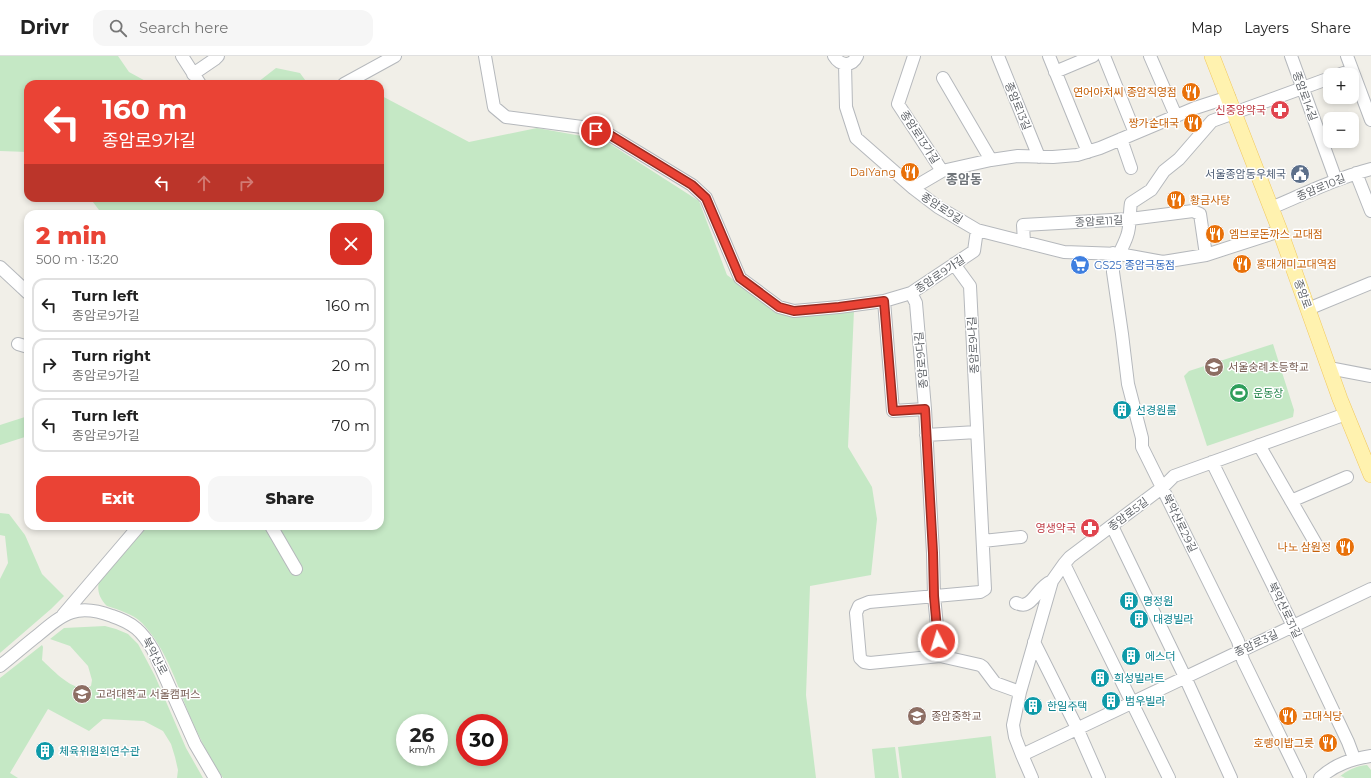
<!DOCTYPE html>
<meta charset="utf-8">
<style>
body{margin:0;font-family:Montserrat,"Noto Sans KR",sans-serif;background:#f6f6f6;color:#222;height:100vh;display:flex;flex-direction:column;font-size:15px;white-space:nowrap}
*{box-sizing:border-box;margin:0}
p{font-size:13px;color:#767676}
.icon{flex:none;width:22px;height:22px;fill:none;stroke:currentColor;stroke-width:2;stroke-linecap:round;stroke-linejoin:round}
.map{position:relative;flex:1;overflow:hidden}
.drawer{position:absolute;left:24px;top:154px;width:360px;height:320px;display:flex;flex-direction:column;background:#fff;border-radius:12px;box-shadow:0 2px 6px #0003}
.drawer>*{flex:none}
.top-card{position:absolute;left:24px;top:24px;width:360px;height:122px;border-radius:12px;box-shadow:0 2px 6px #0003;background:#ea4335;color:#fff;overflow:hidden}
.controls{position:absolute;left:1323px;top:12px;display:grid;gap:8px}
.controls a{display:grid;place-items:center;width:36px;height:36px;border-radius:8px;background:#fff;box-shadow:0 2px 6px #0003;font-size:20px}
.speed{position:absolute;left:396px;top:658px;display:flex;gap:8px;font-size:20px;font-weight:700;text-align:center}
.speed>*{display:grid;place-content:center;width:52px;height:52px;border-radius:50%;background:#fff;box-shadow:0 2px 6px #0003;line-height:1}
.speed small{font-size:10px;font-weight:400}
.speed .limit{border:6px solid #d22;background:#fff;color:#111}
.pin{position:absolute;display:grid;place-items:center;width:34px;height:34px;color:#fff;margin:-17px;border:2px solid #fff;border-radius:50%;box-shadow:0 1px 4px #0007}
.me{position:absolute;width:44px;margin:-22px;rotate:355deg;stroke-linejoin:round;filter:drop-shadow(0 0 3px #0008)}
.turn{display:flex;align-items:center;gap:14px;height:84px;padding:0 12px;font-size:18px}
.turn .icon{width:52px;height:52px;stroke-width:2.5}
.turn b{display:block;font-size:28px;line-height:34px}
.lanes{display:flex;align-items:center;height:38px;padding:0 12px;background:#0003;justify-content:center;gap:20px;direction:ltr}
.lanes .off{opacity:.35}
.round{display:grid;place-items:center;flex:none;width:42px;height:42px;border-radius:12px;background:#f6f6f6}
.overview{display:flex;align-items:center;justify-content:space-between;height:68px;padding:0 12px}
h1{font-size:24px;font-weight:800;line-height:30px;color:#ea4335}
.action{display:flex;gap:8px;margin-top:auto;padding:8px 12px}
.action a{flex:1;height:46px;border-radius:12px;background:#ea4335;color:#fff;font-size:16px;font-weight:800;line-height:46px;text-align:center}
.action a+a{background:#f6f6f6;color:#222}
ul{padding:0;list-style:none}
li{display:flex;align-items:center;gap:12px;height:54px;margin:0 8px 6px;padding:0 4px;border:2px solid #e0e0e0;border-radius:12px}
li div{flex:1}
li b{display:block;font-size:15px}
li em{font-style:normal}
header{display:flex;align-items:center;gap:24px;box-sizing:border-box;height:56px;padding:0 20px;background:#fff;border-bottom:1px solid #e0e0e0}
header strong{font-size:19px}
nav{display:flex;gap:22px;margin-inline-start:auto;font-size:14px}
.search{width:280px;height:36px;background:#f6f6f6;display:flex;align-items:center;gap:10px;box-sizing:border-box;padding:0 14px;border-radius:12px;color:#767676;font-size:15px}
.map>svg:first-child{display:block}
.green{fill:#c5e8c5;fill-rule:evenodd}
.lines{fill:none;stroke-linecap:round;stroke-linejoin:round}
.minor-casing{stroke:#b5b8bc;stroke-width:14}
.major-casing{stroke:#f2c960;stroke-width:16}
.minor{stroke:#fff;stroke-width:12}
.major{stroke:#fff2af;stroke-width:15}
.route-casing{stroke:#982c22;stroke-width:10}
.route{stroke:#ea4335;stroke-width:7}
.labels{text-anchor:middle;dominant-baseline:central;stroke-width:3;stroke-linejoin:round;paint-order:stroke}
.food-label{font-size:11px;fill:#c56008;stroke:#fff;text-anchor:end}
.street-label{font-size:11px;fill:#5f6368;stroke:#fff}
.health-label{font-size:11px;fill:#be3a42;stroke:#fff;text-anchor:end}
.service-label{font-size:11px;fill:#4e5e75;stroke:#fff;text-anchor:end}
.shop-label{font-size:11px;fill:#366cbe;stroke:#fff;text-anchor:start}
.education-label{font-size:11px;fill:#785e54;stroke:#fff;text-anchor:start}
.leisure-label{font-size:11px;fill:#27864d;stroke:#fff;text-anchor:start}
.culture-label{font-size:11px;fill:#0d838f;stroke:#fff;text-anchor:start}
.quarter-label{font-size:13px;font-weight:bold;fill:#70757a;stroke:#fff}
</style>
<header>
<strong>Drivr</strong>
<div class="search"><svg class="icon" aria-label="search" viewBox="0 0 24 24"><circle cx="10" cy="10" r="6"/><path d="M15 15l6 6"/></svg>Search here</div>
<nav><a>Map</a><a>Layers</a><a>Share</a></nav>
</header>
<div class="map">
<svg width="1371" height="722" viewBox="0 0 1371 722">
<rect width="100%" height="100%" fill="#f1efe8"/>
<path class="green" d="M0,0h118l11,16 22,12h-123v68l-28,-1z
M276,12l24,5 8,11h-55l5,-2z
M380,39l89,47 68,-14 67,12 95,61 28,74 54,39 73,-4 -6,137 24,40 5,32 -6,56 -61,11 -4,109 10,83h-593c-12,-18 -22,-37 -31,-57 -14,-32 -24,-71 -50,-98 -9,-9 -23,-13 -35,-17 -8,-8 -11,-17 -7,-27l48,-53h232v-312h-278l-12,-16h290zM405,667h34v34h-34zM465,667h34v34h-34z
M1273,288l21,66 -1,7 -86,29 -23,-70 5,-5z
M28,360v20l-28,9v-20z
M0,457l9,1 16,21 17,39 22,22 -13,13 -51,44v-74l8,-16 -3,-27 -5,-1z
M105,570l11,3 12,5 10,10 17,32 31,72 17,30h-26l1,-8 -3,-13 -4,-13 -8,-13 -19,-10 -41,-2 -14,12 -41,-22 -38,64 8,5h-18v-100l42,-33 1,2 -1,13c11,10 33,35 49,26l1,-6 -4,-14 -18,-20 -20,-7 14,-11z
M991,680l5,42h-94l-4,-31z
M895,691l4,31h-24l-3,-29z
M1367,709l4,5v8h-26l-4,-2 -3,2c9,-8 18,-12 29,-13z"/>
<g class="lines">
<g class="minor-casing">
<path id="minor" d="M182,0l18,28
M485,0l9,51 12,10 76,10 28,8 82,50 14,13 34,80 39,29 15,4 45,-4 45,-6 27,-8 63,-42 3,-21
M834,0c6,10 18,11 23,0
M914,0l-16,48 44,67
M998,0l41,101
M1049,0l39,96
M1104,0l31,77
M1150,0l26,60
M1291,0l45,124
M1347,0l24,64
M845,8l1,43 10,31 57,50 25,19 39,23 87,22 55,2 44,8 43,-7 74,-24
M1055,16l38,-16
M193,18l22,-15 3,-3
M1338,19l14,-5
M943,22l48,82
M344,28l51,-28
M1121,83l10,29
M1356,117l15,38
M913,132l29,-17 49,-11 27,-4 35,1 24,-2 23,-7 95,-40 34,-11
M1271,152c33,-14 66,-30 100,-39
M1024,186l-1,-17 107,-6 63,-8 7,3 6,41
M1113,197v19l9,62 6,50 14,54v9l96,194 5,19 57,117
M1119,198c3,-6 6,-12 8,-18 4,-11 2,-22 4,-33l20,-13 13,-19 15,-12 33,-38 118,-43
M0,211l28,26
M911,237l5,10 9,106 8,144 1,43 6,60 40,9 3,2 12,16 25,9
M884,245l9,110 32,-2
M1308,253l63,-26
M18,288l10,3
M1329,312l42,8
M926,379l51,-3
M1259,389l57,99
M1212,406l81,164 55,116 6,16
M1291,445l56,-24
M271,470l25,43
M1112,470l73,151 46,101
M983,485l38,-4
M1064,508l105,214
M1016,547c3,1 7,3 10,1 9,-3 13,-18 26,-23
M63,559l76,-89
M1034,586l43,86 22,50
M940,600l-70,7 -6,-1 -4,-4 -4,-45 3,-7 10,-4 111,-10 5,-3 -15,-303 -16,-22
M0,610c13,-10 25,-21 38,-31 26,-22 39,-32 74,-19 21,7 30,15 41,34l42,94 20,34
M1022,699l349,-166
M1032,722l-10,-23 -7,-18 -2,-12 7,-33 32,-111 12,-17 6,-7 93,-70 11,-11 172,-62
M1320,722c15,-14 32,-19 51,-22"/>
</g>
<g class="major-casing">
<path id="major" d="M1212,0l68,175 60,168 31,76"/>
</g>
<use href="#minor" class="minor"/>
<use href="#major" class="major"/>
</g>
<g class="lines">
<g class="route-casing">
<path id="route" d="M596,75l14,4 82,50 14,13 34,80 39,29 15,4 45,-4 45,-6 9,110 32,-2 8,144 1,43 4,45"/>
</g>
<use href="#route" class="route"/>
</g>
<defs>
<g id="restaurant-disc" transform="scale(1)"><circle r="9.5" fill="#e8710a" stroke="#fff"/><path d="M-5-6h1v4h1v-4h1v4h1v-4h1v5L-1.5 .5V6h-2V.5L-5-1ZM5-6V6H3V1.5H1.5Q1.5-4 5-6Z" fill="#fff"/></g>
<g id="pharmacy-disc" transform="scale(1)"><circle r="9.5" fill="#e0444e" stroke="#fff"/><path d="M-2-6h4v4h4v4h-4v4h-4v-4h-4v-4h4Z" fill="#fff"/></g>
<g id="civic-disc" transform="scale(1)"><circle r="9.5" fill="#5c6f8a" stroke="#fff"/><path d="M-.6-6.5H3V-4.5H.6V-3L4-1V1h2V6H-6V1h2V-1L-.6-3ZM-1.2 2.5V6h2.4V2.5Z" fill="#fff"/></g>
<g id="supermarket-disc" transform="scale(1)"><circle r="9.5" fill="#3f7fe0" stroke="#fff"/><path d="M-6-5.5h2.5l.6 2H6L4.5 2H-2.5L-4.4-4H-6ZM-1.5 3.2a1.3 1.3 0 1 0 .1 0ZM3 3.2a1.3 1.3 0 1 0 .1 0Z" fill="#fff"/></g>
<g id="school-disc" transform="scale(1)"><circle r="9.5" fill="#8d6e63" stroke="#fff"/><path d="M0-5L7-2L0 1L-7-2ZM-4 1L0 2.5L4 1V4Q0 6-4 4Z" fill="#fff"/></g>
<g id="stadium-disc" transform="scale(1)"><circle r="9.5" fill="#2e9e5b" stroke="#fff"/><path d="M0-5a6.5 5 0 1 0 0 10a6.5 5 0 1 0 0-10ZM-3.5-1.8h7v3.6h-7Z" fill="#fff"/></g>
<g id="building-disc" transform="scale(1)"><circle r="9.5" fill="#0f9aa8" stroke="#fff"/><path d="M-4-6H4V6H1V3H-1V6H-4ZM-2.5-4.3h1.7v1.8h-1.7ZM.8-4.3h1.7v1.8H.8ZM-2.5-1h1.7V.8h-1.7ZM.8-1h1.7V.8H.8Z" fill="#fff"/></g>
<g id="university-disc" transform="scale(1)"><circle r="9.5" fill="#8d6e63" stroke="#fff"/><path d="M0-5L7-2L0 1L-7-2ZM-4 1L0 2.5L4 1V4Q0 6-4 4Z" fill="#fff"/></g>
</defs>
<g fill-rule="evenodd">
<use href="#restaurant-disc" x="1191" y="36"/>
<use href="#pharmacy-disc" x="1280" y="54"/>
<use href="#restaurant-disc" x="1193" y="67"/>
<use href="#restaurant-disc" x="910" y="116"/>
<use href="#civic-disc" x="1300" y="118"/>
<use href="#restaurant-disc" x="1176" y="144"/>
<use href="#restaurant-disc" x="1215" y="178"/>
<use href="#restaurant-disc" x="1242" y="208"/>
<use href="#supermarket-disc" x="1080" y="209"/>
<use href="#school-disc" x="1214" y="311"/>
<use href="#stadium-disc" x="1239" y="337"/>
<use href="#building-disc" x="1122" y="354"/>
<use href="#pharmacy-disc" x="1090" y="472"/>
<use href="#restaurant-disc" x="1345" y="491"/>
<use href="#building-disc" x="1129" y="545"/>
<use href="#building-disc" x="1139" y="563"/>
<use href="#building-disc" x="1131" y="600"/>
<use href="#building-disc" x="1100" y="622"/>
<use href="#university-disc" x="82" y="638"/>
<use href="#building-disc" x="1111" y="645"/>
<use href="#building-disc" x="1033" y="650"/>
<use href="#school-disc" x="917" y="660"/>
<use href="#restaurant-disc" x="1288" y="660"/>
<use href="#restaurant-disc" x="1328" y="687"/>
<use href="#building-disc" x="45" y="695"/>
</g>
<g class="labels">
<g class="food-label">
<text x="1177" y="36">연어아저씨 종암직영점</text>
<text x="1179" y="67">짱가순대국</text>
<text x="896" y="116">DalYang</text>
<text x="1190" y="144" text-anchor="start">황금사탕</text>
<text x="1229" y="178" text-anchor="start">엠브로돈까스 고대점</text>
<text x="1256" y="208" text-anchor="start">홍대개미고대역점</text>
<text x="1331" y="491">나노 삼원정</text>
<text x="1302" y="660" text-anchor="start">고대식당</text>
<text x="1314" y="687">호랭이밥그릇</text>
</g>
<g class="street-label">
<text transform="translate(1305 40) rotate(70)">종암로14길</text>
<text transform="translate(1018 50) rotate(68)">종암로13길</text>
<text transform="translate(920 81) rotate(57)">종암로13가길</text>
<text transform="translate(1321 131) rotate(-22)">종암로10길</text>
<text transform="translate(942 152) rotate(33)">종암로9길</text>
<text transform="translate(1099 165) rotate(-3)">종암로11길</text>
<text transform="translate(940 218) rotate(-34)">종암로9가길</text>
<text transform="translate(1303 238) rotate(70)">종암로</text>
<text transform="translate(973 289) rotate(-93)">종암로9나길</text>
<text transform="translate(921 304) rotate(-95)">종암로9다길</text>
<text transform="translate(1128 458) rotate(-37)">종암로5길</text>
<text transform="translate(1180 467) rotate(64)">북악산로29길</text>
<text transform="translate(1285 554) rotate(64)">북악산로31길</text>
<text transform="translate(1256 587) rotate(-25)">종암로3길</text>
<text transform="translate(155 600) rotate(62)">북악산로</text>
</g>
<g class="health-label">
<text x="1266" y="54">신중앙약국</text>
<text x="1076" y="472">영생약국</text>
</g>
<g class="service-label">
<text x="1286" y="118">서울종암동우체국</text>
</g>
<g class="shop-label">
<text x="1094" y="209">GS25 종암극동점</text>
</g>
<g class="education-label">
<text x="1228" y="311">서울숭례초등학교</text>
<text x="96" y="638">고려대학교 서울캠퍼스</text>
<text x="931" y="660">종암중학교</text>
</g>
<g class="leisure-label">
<text x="1253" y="337">운동장</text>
</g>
<g class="culture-label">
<text x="1136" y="354">선경원룸</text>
<text x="1143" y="545">명정원</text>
<text x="1153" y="563">대경빌라</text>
<text x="1145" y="600">에스더</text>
<text x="1114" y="622">희성빌라트</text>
<text x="1125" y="645">범우빌라</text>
<text x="1047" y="650">한일주택</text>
<text x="59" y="695">체육위원회연수관</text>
</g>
<g class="quarter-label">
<text x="964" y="123">종암동</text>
</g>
</g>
</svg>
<div class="controls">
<a>+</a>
<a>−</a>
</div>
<div class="speed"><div>26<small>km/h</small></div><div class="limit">30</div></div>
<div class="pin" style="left:596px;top:75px;background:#d93025"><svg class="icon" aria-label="arrive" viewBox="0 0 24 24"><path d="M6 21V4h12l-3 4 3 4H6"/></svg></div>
<svg class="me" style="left:938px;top:585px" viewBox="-20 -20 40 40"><circle r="17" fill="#ea4335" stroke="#fff" stroke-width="3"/><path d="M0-11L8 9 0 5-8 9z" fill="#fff"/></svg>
<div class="top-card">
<div class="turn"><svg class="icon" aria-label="left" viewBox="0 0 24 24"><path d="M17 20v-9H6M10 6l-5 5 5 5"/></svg><div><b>160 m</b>종암로9가길</div></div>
<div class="lanes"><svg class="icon" aria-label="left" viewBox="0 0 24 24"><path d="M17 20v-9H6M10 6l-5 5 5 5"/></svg><svg class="icon off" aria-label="ahead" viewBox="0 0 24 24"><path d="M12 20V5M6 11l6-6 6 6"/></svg><svg class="icon off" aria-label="right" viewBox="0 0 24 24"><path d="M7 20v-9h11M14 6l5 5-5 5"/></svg></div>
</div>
<section class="drawer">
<div class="overview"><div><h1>2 min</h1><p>500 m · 13:20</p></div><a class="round" style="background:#d93025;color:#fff"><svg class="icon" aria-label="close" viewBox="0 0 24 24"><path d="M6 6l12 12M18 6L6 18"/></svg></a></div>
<ul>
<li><svg class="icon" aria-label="left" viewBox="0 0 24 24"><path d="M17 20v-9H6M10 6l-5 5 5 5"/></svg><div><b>Turn left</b><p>종암로9가길</p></div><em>160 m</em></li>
<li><svg class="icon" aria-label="right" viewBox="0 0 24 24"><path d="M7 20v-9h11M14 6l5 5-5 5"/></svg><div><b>Turn right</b><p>종암로9가길</p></div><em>20 m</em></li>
<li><svg class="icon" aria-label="left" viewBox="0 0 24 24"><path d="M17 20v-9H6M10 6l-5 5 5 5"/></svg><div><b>Turn left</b><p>종암로9가길</p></div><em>70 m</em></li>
</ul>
<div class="action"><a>Exit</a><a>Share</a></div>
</section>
</div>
